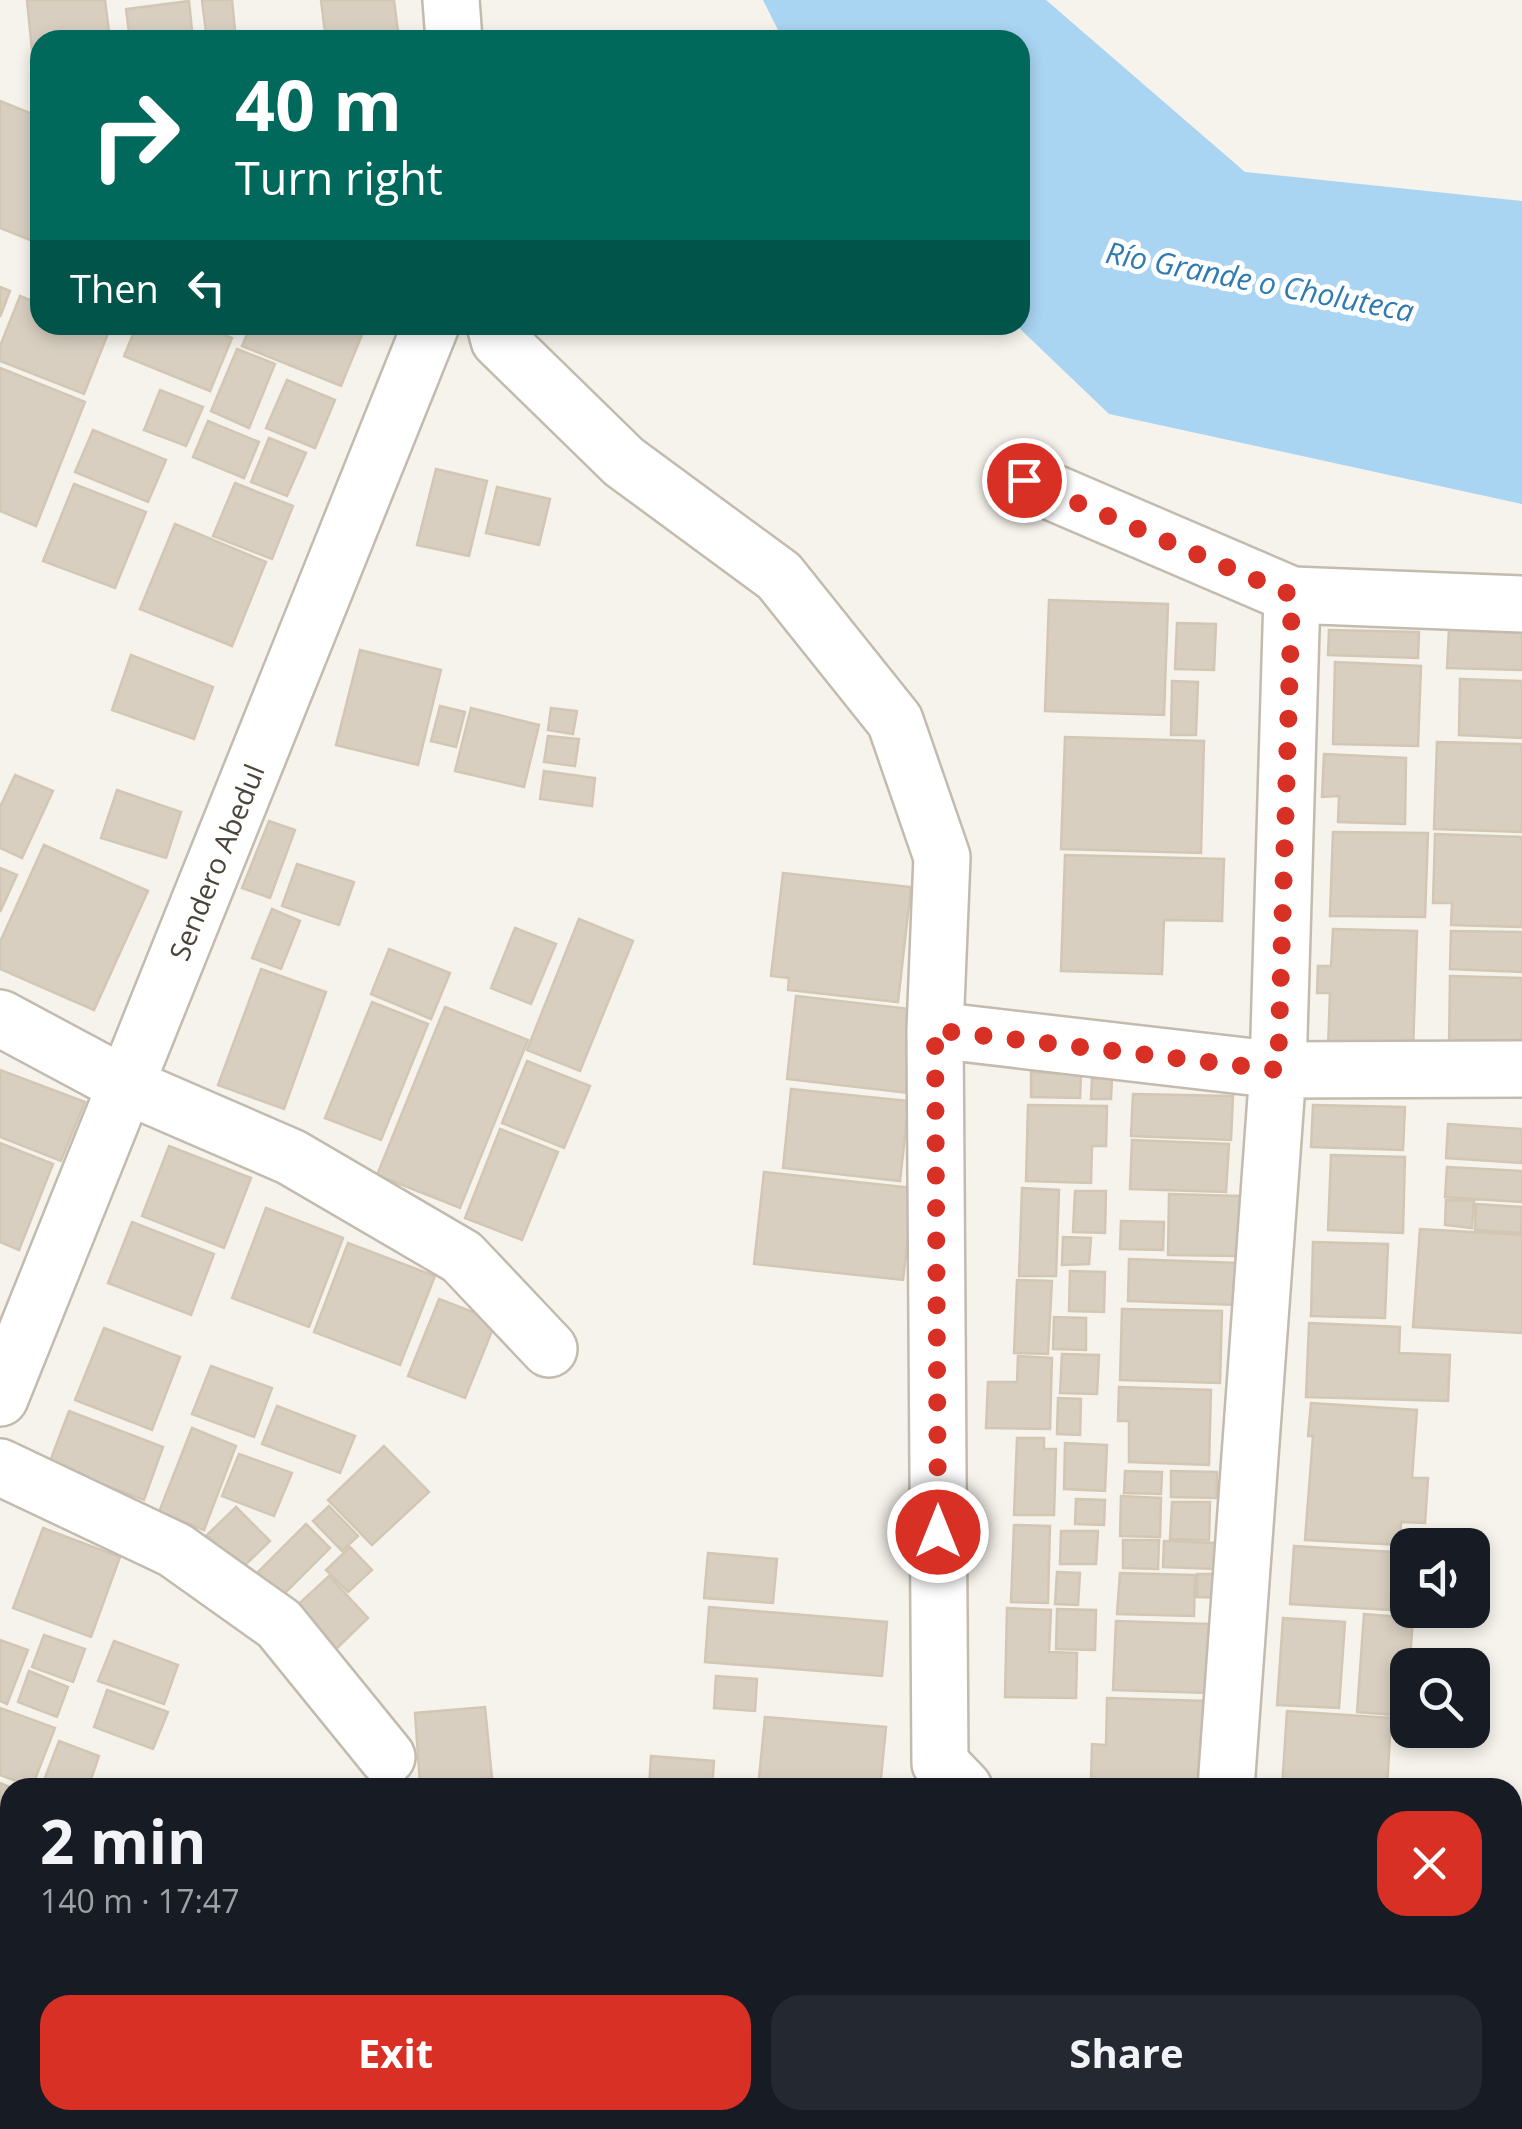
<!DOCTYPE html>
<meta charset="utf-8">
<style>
body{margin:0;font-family:"Open Sans",sans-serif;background:#242831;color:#f1f3f6;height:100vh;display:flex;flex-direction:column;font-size:38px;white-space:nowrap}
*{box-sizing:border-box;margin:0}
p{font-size:32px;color:#9ea1a6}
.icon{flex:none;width:55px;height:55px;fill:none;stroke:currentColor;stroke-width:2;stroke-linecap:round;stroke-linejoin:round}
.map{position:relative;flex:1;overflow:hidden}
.sheet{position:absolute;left:0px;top:1778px;width:1522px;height:352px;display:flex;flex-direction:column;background:#171b24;border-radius:30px 30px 0 0;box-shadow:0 5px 15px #0003}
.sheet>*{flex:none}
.guide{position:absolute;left:30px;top:30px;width:1000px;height:305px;border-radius:30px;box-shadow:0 5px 15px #0003;background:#00695c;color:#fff;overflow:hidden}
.controls{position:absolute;left:1390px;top:1528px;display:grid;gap:20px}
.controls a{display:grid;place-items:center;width:100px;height:100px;border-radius:20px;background:#171b24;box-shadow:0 5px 15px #0003;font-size:50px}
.pin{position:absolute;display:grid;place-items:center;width:85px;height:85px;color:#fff;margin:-42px;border:5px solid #fff;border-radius:50%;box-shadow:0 2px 10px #0007}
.me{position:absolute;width:110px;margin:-55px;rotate:0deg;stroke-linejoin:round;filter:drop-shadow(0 0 8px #0008)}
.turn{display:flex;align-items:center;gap:35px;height:210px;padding:0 40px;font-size:45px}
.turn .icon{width:130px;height:130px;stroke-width:2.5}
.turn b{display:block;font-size:70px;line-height:85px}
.then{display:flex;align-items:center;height:95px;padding:0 40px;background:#0003;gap:20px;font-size:38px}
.round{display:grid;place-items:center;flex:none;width:105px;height:105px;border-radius:30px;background:#242831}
.summary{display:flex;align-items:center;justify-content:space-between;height:170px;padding:0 40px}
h1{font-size:60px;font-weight:700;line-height:75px}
.primary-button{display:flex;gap:20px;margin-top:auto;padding:20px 40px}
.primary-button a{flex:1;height:115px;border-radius:30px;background:#d93025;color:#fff;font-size:40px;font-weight:700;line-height:115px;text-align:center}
.primary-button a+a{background:#242831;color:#f1f3f6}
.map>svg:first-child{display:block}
.water{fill:#a9d4f2}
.building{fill:#d8cfc1;stroke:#d3c7b4;stroke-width:2.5}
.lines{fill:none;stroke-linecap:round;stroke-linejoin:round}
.minor-casing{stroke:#c2bbae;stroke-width:60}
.minor{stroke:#fff;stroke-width:55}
.route{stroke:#d93025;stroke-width:18;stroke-dasharray:0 32.4}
.labels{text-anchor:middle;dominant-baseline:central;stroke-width:10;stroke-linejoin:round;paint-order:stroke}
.street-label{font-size:28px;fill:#4b4439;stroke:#fff}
.water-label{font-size:30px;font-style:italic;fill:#2e7ab2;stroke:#fff}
</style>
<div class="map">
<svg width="1522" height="2129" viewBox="0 0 1522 2129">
<rect width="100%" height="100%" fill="#f6f3ec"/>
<path class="water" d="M763,0h283l199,172 277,29v303l-413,-90 -93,-89h4v-285h-237z"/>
<path class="building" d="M27,0h78l5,40h-70v40h-5z
M202,0h30l4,40h-29z
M321,0h73l5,40h-73z
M189,1l4,39h-63l-4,-31z
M0,101l40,16v127l-40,-16z
M0,287l10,4 -10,26z
M20,296l20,8v21h53l16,6 -25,63 -84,-33v-15z
M137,325h64l31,13 -22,53 -86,-35z
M251,325h115l-25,61 -99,-40z
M237,349l38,15 -26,64 -38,-17z
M0,368l85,34 -49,124 -36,-15z
M287,380l48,20 -20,48 -49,-20z
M160,390l43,17 -17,39 -42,-16z
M208,421l51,21 -15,36 -51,-21z
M93,430l73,30 -18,42 -73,-30z
M269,438l37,15 -19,43 -36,-14z
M436,469l51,12 -18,75 -52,-11z
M235,483l58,23 -21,53 -59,-23z
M74,484l72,28 -31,76 -72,-27z
M497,487l53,12 -11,46 -53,-12z
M175,524l91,38 -34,84 -92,-37z
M1049,600l119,4 -4,111 -119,-4z
M1177,623l39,1 -2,46 -39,-1z
M1449,629l73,3v38l-75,-2z
M1329,630l90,2 -1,26 -90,-3z
M360,650l81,20 -23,95 -82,-20z
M131,655l82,32 -19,52 -82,-29z
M1335,662l86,4 -3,80 -85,-2z
M1460,679l62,2v57l-63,-3z
M1172,681l26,1 -2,53h-25z
M440,706l25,6 -9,35 -25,-6z
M471,708l68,17 -15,62 -69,-16z
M551,708l26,3 -4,23 -25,-4z
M548,736l31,3 -4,27 -31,-4z
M1065,737l139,4 -3,112 -140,-4z
M1437,742l85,2v88l-88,-3z
M1324,754l82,4 -1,66 -67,-2 1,-26 -17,1z
M544,771l51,7 -3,28 -52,-7z
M15,775l38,16 -31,67 -22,-10v-41z
M117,790l64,22 -15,46 -65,-20z
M269,821l26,9 -25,68 -28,-10z
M1333,832l95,1 -3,84 -95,-1z
M1435,834l87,3v90l-71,-2 1,-22h-19z
M44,845l104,46 -54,119 -94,-41v-27z
M1065,855l159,4 -2,62 -58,-1 -2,54 -101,-3z
M297,864l57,18 -15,43 -57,-19z
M0,868l17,7 -17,37z
M783,873l128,14 -13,115 -110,-12 1,-12 -18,-2z
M272,909l28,12 -19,48 -29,-11z
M579,919l54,22 -53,130 -53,-21z
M515,928l41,16 -25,60 -40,-16z
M1333,929l84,2 -4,120 -85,-3 2,-55h-13l1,-27h13z
M1451,931l71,1v40l-72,-3z
M389,949l61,24 -19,46 -60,-25z
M261,969l65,23 -42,117 -66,-24z
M1450,976l72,2v70l-73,-2z
M796,996l123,14 -9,83 -123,-14z
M372,1002l56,22 -47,116 -56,-22z
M445,1007l83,33 -68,168 -83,-33z
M527,1061l63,25 -26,62 -62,-25z
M0,1070l85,32 -24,59 -61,-24z
M1031,1072l50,2 -1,24 -49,-1z
M1112,1078l-1,21h-20l1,-20z
M791,1089l118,12 -9,80 -117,-13z
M1133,1094l100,2 -2,44 -100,-4z
M1028,1105l79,1 -1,40h-14l-1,37 -65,-2z
M1313,1105l92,2 -2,43 -92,-3z
M1448,1124l74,5v34l-76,-5z
M500,1129l58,23 -36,88 -57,-22z
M1132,1140l97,4 -3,48 -96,-3z
M0,1143l53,21 -34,86 -19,-8z
M169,1146l82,32 -27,70 -82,-32z
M1331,1155l74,2 -2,76 -75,-3z
M1447,1167l75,4v31l-77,-5z
M764,1172l150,16 -11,92 -149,-16z
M1022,1188l37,2 -3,86h-37z
M1075,1191h31l-1,42 -32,-1z
M1169,1194l71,2 -2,60 -70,-1z
M1446,1200l28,1 -2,27 -27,-3z
M1476,1204l46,3 -1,26 -46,-3z
M266,1208l77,30 -34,89 -77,-29z
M1121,1221l43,1 -1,28 -43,-1z
M132,1222l82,32 -23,61 -83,-32z
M1420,1229l102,6v98l-109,-6z
M1063,1237l28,1 -2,26 -27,1z
M1313,1242l75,2 -3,74 -74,-2z
M348,1243l87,33 -35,89 -86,-33z
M1129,1259l110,4 -2,42 -109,-4z
M1070,1271l35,1 -1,40 -35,-1z
M1017,1280l35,1 -4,73 -34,-1z
M439,1299l57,22 -31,77 -57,-22z
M1122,1309l100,2 -2,72 -100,-3z
M1054,1317l32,1v32l-33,-1z
M1309,1323l91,4 -1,26 51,2 -2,46 -142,-4z
M104,1328l76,29 -28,73 -77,-30z
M1062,1354l37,1 -2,39 -37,-1z
M1018,1356l34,2 -2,71 -64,-1 2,-46h29z
M211,1366l61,22 -18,49 -62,-23z
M1119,1387l92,3 -2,75 -80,-3v-41h-11z
M1058,1398l23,1 -1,36 -23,-1z
M1311,1403l106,7 -5,68h16l-3,45 -24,-1 -1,23 -95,-5 8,-104h-5z
M277,1406l78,30 -15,37 -78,-29z
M69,1411l94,36 -19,53 -95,-36z
M192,1428l44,18 -32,84 -45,-18z
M1017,1438h27v11h12l-2,66h-40z
M1065,1443l42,2 -2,46 -41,-2z
M384,1446l45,46 -57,53 -44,-45z
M239,1454l53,19 -18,43 -52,-20z
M1125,1471l37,1 -1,22 -37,-1z
M1171,1471l46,1v26l-46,-1z
M1121,1496l40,2 -1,39 -40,-1z
M1076,1499l29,1 -1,25 -29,-1z
M1172,1502h38l-1,38 -39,-1z
M329,1506l29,30 -16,15 -29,-30z
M236,1507l34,34 -29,28 -34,-34z
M306,1524l24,24 -51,51 -24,-24z
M1014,1525l36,1 -2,77 -37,-1z
M43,1528l77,29 -29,80 -78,-29z
M1061,1531h37l-2,33h-36z
M1123,1540h36l-1,29 -35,-1z
M1164,1541l51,2v26l-52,-2z
M1294,1546l99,6 -3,58 -100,-6z
M350,1547l22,23 -24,22 -22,-22z
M708,1553l69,6 -4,44 -69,-5z
M1057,1572l23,1 -2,32 -23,-1z
M1120,1573l75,2 -1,41 -77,-2z
M1197,1574h28l-1,24 -27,-1z
M329,1576l39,42 -38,37 -41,-42z
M709,1607l178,15 -5,54 -177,-14z
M1007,1608l44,2 -2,42 28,1 -1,45 -71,-1z
M1057,1609l39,1 -1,40 -39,-1z
M1364,1614l49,4 -7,98 -49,-4z
M1283,1618l62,4 -6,86 -62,-3z
M1116,1621l93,3 -2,69 -94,-3z
M44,1635l41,14 -12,33 -41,-15z
M0,1640l28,10 -21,54 -7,-3z
M114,1641l64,24 -14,39 -66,-23z
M29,1671l39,16 -11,30 -39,-15z
M716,1676l41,3 -2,32 -41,-3z
M107,1690l61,22 -15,37 -59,-22z
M1107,1698l101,3 -3,87h-100v-7h-14l1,-37 14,1z
M485,1707l7,71 -72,6 -5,-71z
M0,1708l55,20 -23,59 -32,-12z
M1287,1711l104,7 -4,70h-105z
M765,1717l121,10 -6,61h-122z
M59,1741l40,15 -11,32h-34l-11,-5z
M651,1756l63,5 -2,27h-63z
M0,1783l12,5 -2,40 -10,27z
M10,1865v25l-8,-3z
M0,1975l10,4 -10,29z
M1522,2028v53l-10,-10v-33z
M1512,2090l10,10v29l-120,-1 9,-8h101z
M11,2120h5l21,9h-30z
M90,2120l19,9h-23z
M140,2120h76l-4,9h-52z
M573,2120h154l-1,9h-155z
M820,2120h72l-1,9h-71z
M977,2120h34l-9,9h-17z
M1181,2120h64l9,9h-82z"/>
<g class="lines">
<g class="minor-casing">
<path id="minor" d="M451,0l3,40
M495,325l4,15 125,122 155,114 116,145 47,136 -7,173 5,733 24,25
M1024,480l268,115 230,9
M0,1018l125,67 166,72 171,100 87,92
M935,1030l343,40 244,-1
M0,1398l431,-1073
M0,1467l175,83 104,74 108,133
M1226,1788l52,-718 14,-475
M0,1926l10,4
M1512,1981l10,-9
M1300,2120l9,9
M760,2129l1,-9
M936,2129l4,-9
M1361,2129l9,-9"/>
</g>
<use href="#minor" class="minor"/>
</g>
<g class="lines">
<path class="route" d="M938,1532l-3,-502 343,40 14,-475 -268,-115"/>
</g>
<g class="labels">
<g class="street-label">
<text transform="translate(216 862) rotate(-68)">Sendero Abedul</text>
</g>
<g class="water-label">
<text transform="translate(1260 281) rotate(11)">Río Grande o Choluteca</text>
</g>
</g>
</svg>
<div class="controls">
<a><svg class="icon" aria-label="sound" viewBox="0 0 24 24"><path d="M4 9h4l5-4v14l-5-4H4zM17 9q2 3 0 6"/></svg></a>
<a><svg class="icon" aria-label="search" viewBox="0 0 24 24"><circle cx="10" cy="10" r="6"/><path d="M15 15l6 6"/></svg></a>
</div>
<div class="pin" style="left:1024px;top:480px;background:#d93025"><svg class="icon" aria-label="arrive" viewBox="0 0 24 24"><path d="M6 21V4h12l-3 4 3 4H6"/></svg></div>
<svg class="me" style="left:938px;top:1532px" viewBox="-20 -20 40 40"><circle r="17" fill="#d93025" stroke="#fff" stroke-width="3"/><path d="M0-11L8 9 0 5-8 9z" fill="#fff"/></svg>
<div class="guide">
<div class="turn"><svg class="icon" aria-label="right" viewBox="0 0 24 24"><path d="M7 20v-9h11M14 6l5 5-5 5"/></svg><div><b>40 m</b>Turn right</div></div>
<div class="then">Then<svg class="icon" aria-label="left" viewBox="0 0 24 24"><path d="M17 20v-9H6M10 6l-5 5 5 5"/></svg></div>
</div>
<section class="sheet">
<div class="summary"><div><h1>2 min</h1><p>140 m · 17:47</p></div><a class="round" style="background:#d93025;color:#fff"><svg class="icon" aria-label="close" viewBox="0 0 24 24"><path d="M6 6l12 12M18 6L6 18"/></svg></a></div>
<div class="primary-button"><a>Exit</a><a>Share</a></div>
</section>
</div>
